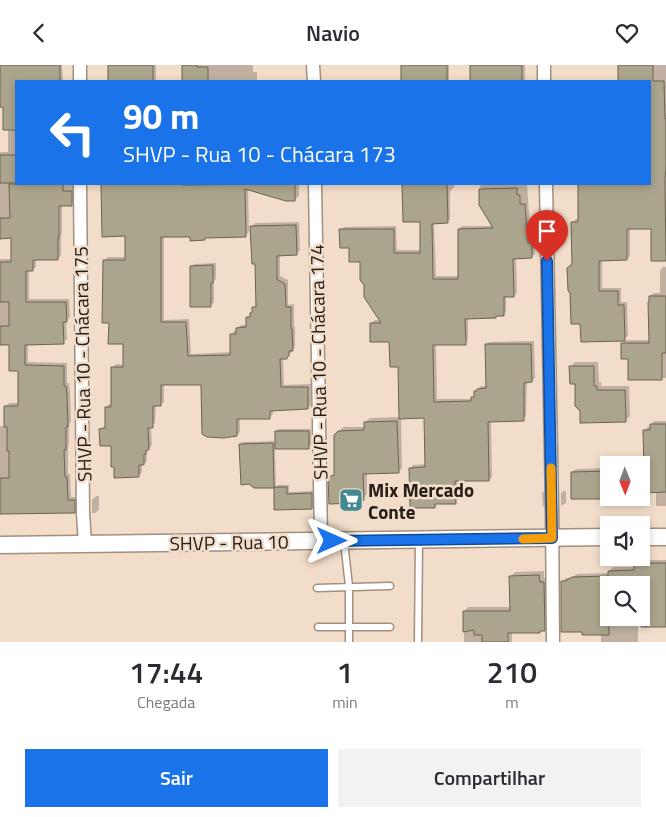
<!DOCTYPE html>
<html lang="pt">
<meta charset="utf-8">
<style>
body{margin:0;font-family:"Titillium Web",sans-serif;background:#f2f2f3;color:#2b2b33;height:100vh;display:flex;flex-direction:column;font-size:19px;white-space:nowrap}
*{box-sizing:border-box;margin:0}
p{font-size:16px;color:#7c7c81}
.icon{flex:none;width:28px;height:28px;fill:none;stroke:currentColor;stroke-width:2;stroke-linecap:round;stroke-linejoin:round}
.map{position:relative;height:577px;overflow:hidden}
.side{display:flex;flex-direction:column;background:#fff;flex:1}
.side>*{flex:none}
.guide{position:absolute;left:15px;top:15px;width:636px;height:105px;border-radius:0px;box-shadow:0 2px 8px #0003;background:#1a73e8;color:#fff;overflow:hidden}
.needle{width:32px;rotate:179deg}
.tools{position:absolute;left:600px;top:391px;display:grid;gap:10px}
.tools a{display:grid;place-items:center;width:50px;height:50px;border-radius:0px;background:#fff;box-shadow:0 2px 8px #0003;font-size:25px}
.pin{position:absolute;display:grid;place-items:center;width:42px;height:42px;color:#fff;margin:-51px -21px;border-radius:50% 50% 50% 0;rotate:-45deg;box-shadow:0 0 5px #0007}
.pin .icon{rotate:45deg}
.me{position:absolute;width:55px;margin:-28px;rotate:90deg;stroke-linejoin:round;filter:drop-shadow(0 0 4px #0008)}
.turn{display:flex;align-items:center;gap:18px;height:105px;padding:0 25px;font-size:22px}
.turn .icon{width:65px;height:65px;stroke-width:2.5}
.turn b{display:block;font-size:35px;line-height:42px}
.eta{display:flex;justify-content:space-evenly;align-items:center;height:85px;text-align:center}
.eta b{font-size:30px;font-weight:600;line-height:35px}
.button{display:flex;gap:10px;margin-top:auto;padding:10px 25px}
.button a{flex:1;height:58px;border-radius:0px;background:#1a73e8;color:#fff;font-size:20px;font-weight:600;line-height:58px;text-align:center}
.button a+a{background:#f2f2f3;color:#2b2b33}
header{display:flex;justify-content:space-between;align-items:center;height:65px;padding:0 25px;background:#fff;font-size:22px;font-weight:600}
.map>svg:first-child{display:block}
.shadow{fill:#0003;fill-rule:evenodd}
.building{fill:#aca58d;stroke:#6a644d}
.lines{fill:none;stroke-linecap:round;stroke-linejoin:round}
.service-casing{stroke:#a28f7d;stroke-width:9}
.minor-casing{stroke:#a28f7d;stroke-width:15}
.tertiary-casing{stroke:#a28f7d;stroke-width:19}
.service{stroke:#fff;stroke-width:6}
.minor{stroke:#fff;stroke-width:12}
.tertiary{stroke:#fff;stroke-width:16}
.route-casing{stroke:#114b97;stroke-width:12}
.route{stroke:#1a73e8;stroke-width:9}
.slow{stroke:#f59e0b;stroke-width:9}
.labels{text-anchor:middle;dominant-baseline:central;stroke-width:5;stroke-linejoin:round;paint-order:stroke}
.street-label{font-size:19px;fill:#272019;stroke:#f2ddca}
.poi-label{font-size:19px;font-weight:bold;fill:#272019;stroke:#f2ddca;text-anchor:start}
</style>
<header><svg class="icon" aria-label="back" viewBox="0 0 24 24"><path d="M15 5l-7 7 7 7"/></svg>Navio<svg class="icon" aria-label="heart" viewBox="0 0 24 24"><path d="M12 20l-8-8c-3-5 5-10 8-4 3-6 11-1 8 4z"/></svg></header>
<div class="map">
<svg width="666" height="577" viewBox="0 0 666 577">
<rect width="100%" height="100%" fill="#f2ddca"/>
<path class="shadow" d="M0,0h62l1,16h-47v103h59v17l-4,3h-9v29l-1,2v20l-3,4h-22v8l-4,3h-3v29h40l1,18 -4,4 1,18 -4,4h-35v19l39,1v20h2l1,9 1,30 -2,2v21l-1,2v27h2l1,23h7v11l-4,4 -74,1v-87h6v-20l3,-3h11l-1,-34 -9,-25h-10v-85h12v-22h-12v-85h8v-23l-4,-24h-4z
M110,0h46v16h-46z
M183,0h70v7h4v9h-74z
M402,0h47v16h-47z
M471,0h54v16h-53z
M619,0h47v195h-14v-33l-22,1v28l-3,3h-25v29h19v14h6l1,34 -4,3 -43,-17 -8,-58 -1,-41 4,-4h3v-35h71v-103h-31z
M102,119h146l1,48 -3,3 -40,2 -1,2 -14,-3h-27v84l25,-1 2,35 41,-2 -1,-17 3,-4h3v-3l4,-3h6v-7l6,-6v-4l4,-4 -1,-41 -4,-36 3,-4 44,-1 1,28 -3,4h-17v22l8,4v25l6,-1v22h1v21l-8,11h-4l1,27 27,-1v21l-3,3 -35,2v4l-4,4h-29v14l-3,3 -35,-51h-38v18l-4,3h-4l-1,18 -4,4 1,18 -5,6v10l-3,3h-2v9l-4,3 -26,-31 -11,-16 3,-3h2v-19l3,-3h3l1,-36 3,-4 8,1v-23l-14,-21 -6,-60 4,-4h18v-22h-23z
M255,119h44v12l-4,4 -40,-11z
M403,119h51v3l-4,4v28l-3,3 -13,1 2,53h24l-1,-47 3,-3h31l-12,-21 -1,-21h47l4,56h4v14l-3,3 -16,1 1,35 -3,3h-8v16l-3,3h-6l-2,2 -27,1v22l-3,4h-29l1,55h35l3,-7 6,-6h6l-1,-41 3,-3 45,-1 1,37 -3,3h-5l-1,35 -3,3 -32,1 1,57 -3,3h-31v19l-3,3 -17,1 -3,4 -25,-38 3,-4 14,-1 -1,-47h-25l1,51 -4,4h-31v22l-4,5 -34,-21 7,-5 -1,-37 8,-9h23l-1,-5 5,-4 30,-1 -1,-51 -9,-26 -19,-17 4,-3h6l-16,-35 -4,-24 -11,-14 -9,-17 3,-3 52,-1 1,24h25v-29h-18z
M216,198v16l-2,2v21l-3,3 -20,-38 3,-3z
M663,202h3v111l-37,1v-21l-7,-14 4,-4h24v-44l4,-3h6v-22z
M575,297h23l1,20h2v4h28l1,30 -5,5 -44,-10 -4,-28 -6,-17z
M654,356h12v85h-10v-15l-15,1v-24h4l-1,-38 4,-3h3v-2z
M279,364h32v16l-3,2 -33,1 1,39 2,-2h11v7l25,-1v15l-2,2 -37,1v-24l-2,2 -33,-43 3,-2 34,-1 -1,-10z
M609,403v29h22v5l-3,3h-23v-2h-2v-5l-31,-26 4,-3z
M545,426l1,14 -3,2 -1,-14z
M564,426h2v12l-5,3v-13z
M96,431h3v14l-4,3h-3v-13z
M639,495h27v66h-28v16h-37v-8l-39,-52 4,-4h5l6,-4 32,-1v-2l4,-4h22v-3zM609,520h32v32h-32z
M544,506v7h4l1,48 -5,4h-3l-2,2h-27v10h-48v-30l4,-5h43v-31l4,-4z"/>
<path class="building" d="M0,0h60v16h-44v49h-13v-23h-3z
M108,0h45v16h-45z
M182,0h15v2h11v14h-26z
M401,0h46v16h-46z
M470,0h52v16h-52z
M618,0h35v16h11l1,38h1v48l-1,13 1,81h-15v-32h-24v31l-28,1v30h19v14h6l1,36 -44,1 -1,-18h-9l-1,-31 -2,-2 -1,-23 5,-4 -1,-42h7v-38h72v-103h-32z
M0,90h16v28h-16z
M9,119h54v7h9v15h-13v32h-1v22h-25v11h-7v31h40l1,20h-4l1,22 -39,1v20l39,1v20h2l1,9 1,32h-2v23h-2l1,27h2l1,23h7v13l-75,1v-36h9v-27h-2v-24h-3v-21h14v-35h-9v-26h-9v-19h9v-24h-9v-40h11v-24l-11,1v-21h10z
M101,119h82v1l112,-1v17h-9l-41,-12 1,48 -41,1v2l-15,1v-4h-29v85h25l2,34 42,-1v-21h6v-6l10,-1v-10h4v-4l2,-1v-5h4l-1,-43h-3l-2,-38 46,-1 1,30 -20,1v23l8,5 1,23h5v22h1l1,22h-4v5l-2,1v2h-7l1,28h27v22l-38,2v8h-33v17l-13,2 -17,-1 -5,-3 -1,-49h-40v21h-8v22h-5l1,22h-3v4h-2v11h-5v12l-25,1v-11h-3v-21h-11l-1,-17 6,-1v-21h6v-40h12v-23h-15l1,-21h-7l1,-63h22v-24l-23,1z
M402,119h45l1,39 -16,1 1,55h25v-50l35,-1 -14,-23v-16l38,-1v7h3v9h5l3,39h4v15l-19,1 1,38h-10v19h-8v2l-31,1 1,26h-33l1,57 37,-1v-4h3v-6h3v-2l9,-1 -1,-44h46l1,38 -8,1v38l-36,1 1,59h-34l1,23h-21v4h-25l-1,-40 16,-1 -1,-49 -25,1 -1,-52h-8l-1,-25h-19v-19h11l-17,-26v-12l-4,-5v-18h-11v-14h-9l-1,-19h55v24h26v-31h-17z
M213,200v18h-2v24h-21v-41z
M649,231h17v57h-4v27h-34v-21h-7v-16h28l-1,-41h1z
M569,301h25v20h3v4h28l1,32 -46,1v-12l-5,-5v-22h-5z
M397,356l2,52 -36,1 1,26 -6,3 -29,1 -1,-27 6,-2v-40l4,-4 26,-1v-8z
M650,359h16v68l-22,1 1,-22h-1l-1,-41h7z
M275,366h34v18h-34z
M273,378l1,45h-20l-5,-4 -8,1 -2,-41z
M609,406v28h-38v-27z
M274,422h13v7l25,-1v16l-38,1z
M634,498h32v64h-25v-42h-32v50h-27v-3h-21v-51h4l7,-4 36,-1v-5l26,-1z
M539,510l1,7h4l1,49h-5v2h-32v9h-26v-7h-8v-5l-11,2v-21h47l-1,-35z"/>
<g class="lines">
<g class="service-casing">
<path id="service" d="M344,477l5,44v56
M317,523l73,-2
M318,562h72
M418,577l1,-101"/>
</g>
<g class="minor-casing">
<path id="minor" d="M313,0l1,16
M544,0v16
M80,16v-16
M80,119l3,329 2,31
M315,119l6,357
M546,119l6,323 1,135"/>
</g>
<g class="tertiary-casing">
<path id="tertiary" d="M641,472h25
M0,480l609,-8"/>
</g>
<use href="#service" class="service"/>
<use href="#minor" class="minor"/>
<use href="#tertiary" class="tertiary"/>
</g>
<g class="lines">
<g class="route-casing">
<path id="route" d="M332,476l220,-3 -5,-277"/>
</g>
<use href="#route" class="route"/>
<path class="slow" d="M523,474l29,-1 -1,-70"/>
</g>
<defs>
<g id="supermarket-square" transform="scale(1.25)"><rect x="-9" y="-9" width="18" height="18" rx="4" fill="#428992" stroke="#f2ddca"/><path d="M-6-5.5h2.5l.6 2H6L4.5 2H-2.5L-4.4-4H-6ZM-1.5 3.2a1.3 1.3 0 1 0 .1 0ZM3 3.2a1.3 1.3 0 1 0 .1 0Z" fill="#fff"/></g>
</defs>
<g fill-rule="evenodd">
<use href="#supermarket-square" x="351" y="435"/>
</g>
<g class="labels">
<g class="street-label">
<text transform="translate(318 297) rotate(-91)">SHVP - Rua 10 - Chácara 174</text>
<text transform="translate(82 299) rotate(-91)">SHVP - Rua 10 - Chácara 175</text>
<text transform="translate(229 477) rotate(-1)">SHVP - Rua 10</text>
</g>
<g class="poi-label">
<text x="368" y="424">Mix Mercado<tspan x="368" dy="22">Conte</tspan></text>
</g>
</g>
</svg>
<div class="tools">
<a><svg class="needle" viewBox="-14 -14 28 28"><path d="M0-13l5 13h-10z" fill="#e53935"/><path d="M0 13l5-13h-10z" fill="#7c7c81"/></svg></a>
<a><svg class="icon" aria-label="sound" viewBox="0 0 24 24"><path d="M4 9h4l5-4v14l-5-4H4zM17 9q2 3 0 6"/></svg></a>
<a><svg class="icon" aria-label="search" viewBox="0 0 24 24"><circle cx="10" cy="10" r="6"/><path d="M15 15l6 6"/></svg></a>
</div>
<div class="pin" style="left:547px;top:196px;background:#d93025"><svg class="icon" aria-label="arrive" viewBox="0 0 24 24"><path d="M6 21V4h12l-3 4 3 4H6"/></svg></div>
<svg class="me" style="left:332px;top:476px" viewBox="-20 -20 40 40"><path d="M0-17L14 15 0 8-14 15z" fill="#1a73e8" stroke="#fff" stroke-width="4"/></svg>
<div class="guide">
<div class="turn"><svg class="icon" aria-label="left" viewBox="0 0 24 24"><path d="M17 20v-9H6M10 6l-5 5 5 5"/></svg><div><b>90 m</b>SHVP - Rua 10 - Chácara 173</div></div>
</div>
</div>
<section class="side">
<div class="eta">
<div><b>17:44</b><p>Chegada</p></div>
<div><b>1</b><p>min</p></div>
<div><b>210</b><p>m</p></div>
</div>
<div class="button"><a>Sair</a><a>Compartilhar</a></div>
</section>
